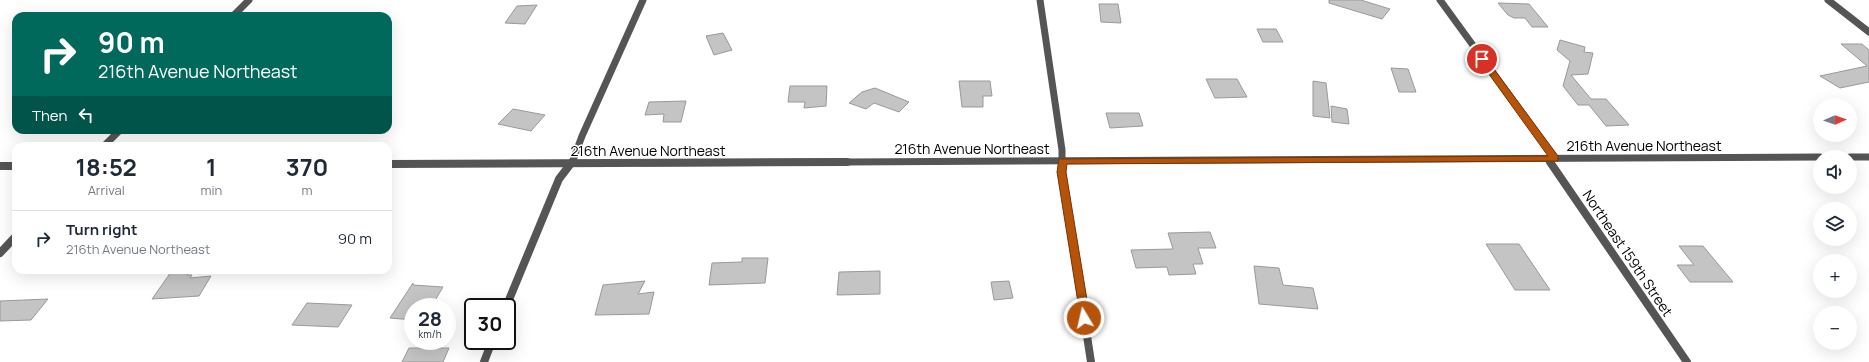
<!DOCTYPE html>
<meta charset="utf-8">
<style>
body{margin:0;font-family:Manrope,sans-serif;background:#f6f6f7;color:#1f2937;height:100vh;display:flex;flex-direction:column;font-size:15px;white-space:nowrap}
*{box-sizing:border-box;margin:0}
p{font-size:13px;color:#747a83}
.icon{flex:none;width:22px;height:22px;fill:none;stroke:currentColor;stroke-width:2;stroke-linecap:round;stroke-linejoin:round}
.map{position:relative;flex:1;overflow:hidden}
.details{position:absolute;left:12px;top:142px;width:380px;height:132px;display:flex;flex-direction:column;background:#fff;border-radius:12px;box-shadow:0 4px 16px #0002}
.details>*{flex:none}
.banner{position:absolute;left:12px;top:12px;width:380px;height:122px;border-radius:12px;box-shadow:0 4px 16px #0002;background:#00695c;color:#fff;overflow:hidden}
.needle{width:26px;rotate:88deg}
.buttons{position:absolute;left:1813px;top:98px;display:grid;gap:8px}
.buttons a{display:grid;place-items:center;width:44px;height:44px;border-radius:50%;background:#fff;box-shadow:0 4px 16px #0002;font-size:20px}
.speed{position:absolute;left:404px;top:298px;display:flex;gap:8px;font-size:20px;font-weight:700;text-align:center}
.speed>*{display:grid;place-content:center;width:52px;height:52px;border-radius:50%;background:#fff;box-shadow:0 4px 16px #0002;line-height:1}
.speed small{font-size:10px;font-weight:400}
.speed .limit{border:2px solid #111;border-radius:6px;background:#fff;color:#111}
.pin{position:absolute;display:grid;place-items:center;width:34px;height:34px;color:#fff;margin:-17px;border:2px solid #fff;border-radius:50%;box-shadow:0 1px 4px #0007}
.me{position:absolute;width:44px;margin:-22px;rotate:351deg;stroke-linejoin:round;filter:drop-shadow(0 0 3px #0008)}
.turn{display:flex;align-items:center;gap:14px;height:84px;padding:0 20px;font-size:18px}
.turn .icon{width:52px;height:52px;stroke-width:2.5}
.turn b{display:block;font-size:28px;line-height:34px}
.then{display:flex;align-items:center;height:38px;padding:0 20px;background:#0003;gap:8px;font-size:15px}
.eta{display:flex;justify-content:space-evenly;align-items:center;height:68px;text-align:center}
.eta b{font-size:24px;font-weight:700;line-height:28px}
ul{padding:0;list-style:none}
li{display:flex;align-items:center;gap:12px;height:56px;padding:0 20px;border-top:1px solid #e0e1e3}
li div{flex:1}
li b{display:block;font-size:15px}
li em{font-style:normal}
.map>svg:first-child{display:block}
.building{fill:#c4c4c4;stroke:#999}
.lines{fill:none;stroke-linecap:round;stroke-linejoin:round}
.minor-far1{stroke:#555;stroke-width:7}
.minor{stroke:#555;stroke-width:8}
.tertiary-far1{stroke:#555;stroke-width:7}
.tertiary{stroke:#555;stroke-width:8}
.route{fill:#b45309;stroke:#753606}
.labels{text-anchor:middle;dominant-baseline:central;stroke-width:3;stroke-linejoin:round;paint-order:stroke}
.street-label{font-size:14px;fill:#000;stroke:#fff}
</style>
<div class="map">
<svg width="1869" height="362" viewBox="0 0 1869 362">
<rect width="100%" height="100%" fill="#fff"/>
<path class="building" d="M1329,0h32l29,9 -8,10 -53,-16z
M1498,3l31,1 19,23h-16l-7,-9h-11l-6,-3z
M1099,4h19l3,19 -20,-1z
M537,5l-12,19 -20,-1 12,-17z
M1257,29h19l7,13h-20z
M723,33l9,17 -18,5 -8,-19z
M1560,40l25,7 -1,5 9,1 -5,21 -17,1 20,24h15l23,26 -23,1 -17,-21h-11l-15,-19 7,-25 -13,-11z
M1841,44h21l7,6v32l-29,6 -20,-12 47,-10z
M1391,68l17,1 8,23h-17z
M1206,79h31l10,18 -32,1z
M959,81h31l2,15h-9v11h-21z
M1313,81l13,2 4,35 -17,-2z
M790,86h37l-1,20 -22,2 1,-6h-17z
M875,88l34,14 -10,10 -25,-9 -8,6 -17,-6 13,-11z
M686,101l-5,21h-18l1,-8 -19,1 4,-13z
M1331,106l16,3 2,15 -17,-2z
M513,109l32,6 -14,16 -33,-7z
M1106,113h33l4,13 -33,2z
M1210,232l6,16h-18l5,16h-10l3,10 -27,1 -2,-8 -31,1 -5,-18 42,-1 -5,-16z
M1486,244h33l31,46h-35z
M1679,246h24l30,36h-43l-13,-17h17z
M742,258h26l-3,25 -56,2 3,-22 30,-1z
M1254,266l25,2 4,17 30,3 5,21 -59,-5z
M190,270l-3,5h5l-2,3 21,-2 -12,20 -47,3 19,-27z
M880,271v23l-43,1 2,-23z
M645,281l-7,13 16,-2 -5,22 -54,1 8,-30z
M1009,281l4,17 -19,2 -3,-18z
M413,283v2l30,2 -12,20h-18v13l-23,-2z
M48,299l-17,21 -31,1v-20z
M307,303l45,2 -14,22 -46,-2z
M409,348h40l-6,14h-41z"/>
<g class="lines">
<path class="minor-far1" d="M1040,0l22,150v13
M1440,0l115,158
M1828,0l41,32
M233,16l16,-16
M104,146l16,-16
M1548,159l3,4
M572,163l10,-27 61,-136"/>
<path class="minor" d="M1062,162v10l29,190
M1550,162l137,200
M0,253l16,-17
M506,307l53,-128 13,-17
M484,362l8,-21"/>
<path class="tertiary-far1" d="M1850,157h19
M642,163l1178,-6"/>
<path class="tertiary" d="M388,164l459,-2
M0,166h16"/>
</g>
<path class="route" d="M1482,56l3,1 73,99v5l-491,3 -1,8 24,146 -2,3h-7l-24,-149 2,-13 489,-3 -70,-97z"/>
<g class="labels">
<g class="street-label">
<text x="1644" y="145">216th Avenue Northeast</text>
<text x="972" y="148">216th Avenue Northeast</text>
<text x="648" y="150">216th Avenue Northeast</text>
<text transform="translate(1628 253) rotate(56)">Northeast 159th Street</text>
</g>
</g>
</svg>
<div class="buttons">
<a><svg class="needle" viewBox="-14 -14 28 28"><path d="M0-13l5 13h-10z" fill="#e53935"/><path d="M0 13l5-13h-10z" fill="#747a83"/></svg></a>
<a><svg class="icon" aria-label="sound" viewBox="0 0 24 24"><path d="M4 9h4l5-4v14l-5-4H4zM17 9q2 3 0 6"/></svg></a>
<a><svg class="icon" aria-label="layers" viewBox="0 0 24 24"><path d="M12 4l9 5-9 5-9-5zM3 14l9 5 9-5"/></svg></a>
<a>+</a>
<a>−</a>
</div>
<div class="speed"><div>28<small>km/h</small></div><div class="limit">30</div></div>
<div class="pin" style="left:1482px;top:59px;background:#d93025"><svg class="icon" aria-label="arrive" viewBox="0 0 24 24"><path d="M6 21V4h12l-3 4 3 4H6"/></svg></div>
<svg class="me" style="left:1084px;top:318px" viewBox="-20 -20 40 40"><circle r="17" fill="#b45309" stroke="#fff" stroke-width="3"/><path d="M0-11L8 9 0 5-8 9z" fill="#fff"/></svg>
<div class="banner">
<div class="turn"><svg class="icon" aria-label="right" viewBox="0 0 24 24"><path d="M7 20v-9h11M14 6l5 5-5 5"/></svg><div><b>90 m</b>216th Avenue Northeast</div></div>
<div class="then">Then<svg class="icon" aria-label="left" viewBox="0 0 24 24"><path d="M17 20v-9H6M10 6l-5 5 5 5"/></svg></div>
</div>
<section class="details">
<div class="eta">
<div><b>18:52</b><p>Arrival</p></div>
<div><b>1</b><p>min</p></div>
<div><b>370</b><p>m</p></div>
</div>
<ul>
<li><svg class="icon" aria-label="right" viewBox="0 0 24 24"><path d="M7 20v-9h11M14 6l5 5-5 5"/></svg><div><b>Turn right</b><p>216th Avenue Northeast</p></div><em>90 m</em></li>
</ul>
</section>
</div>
